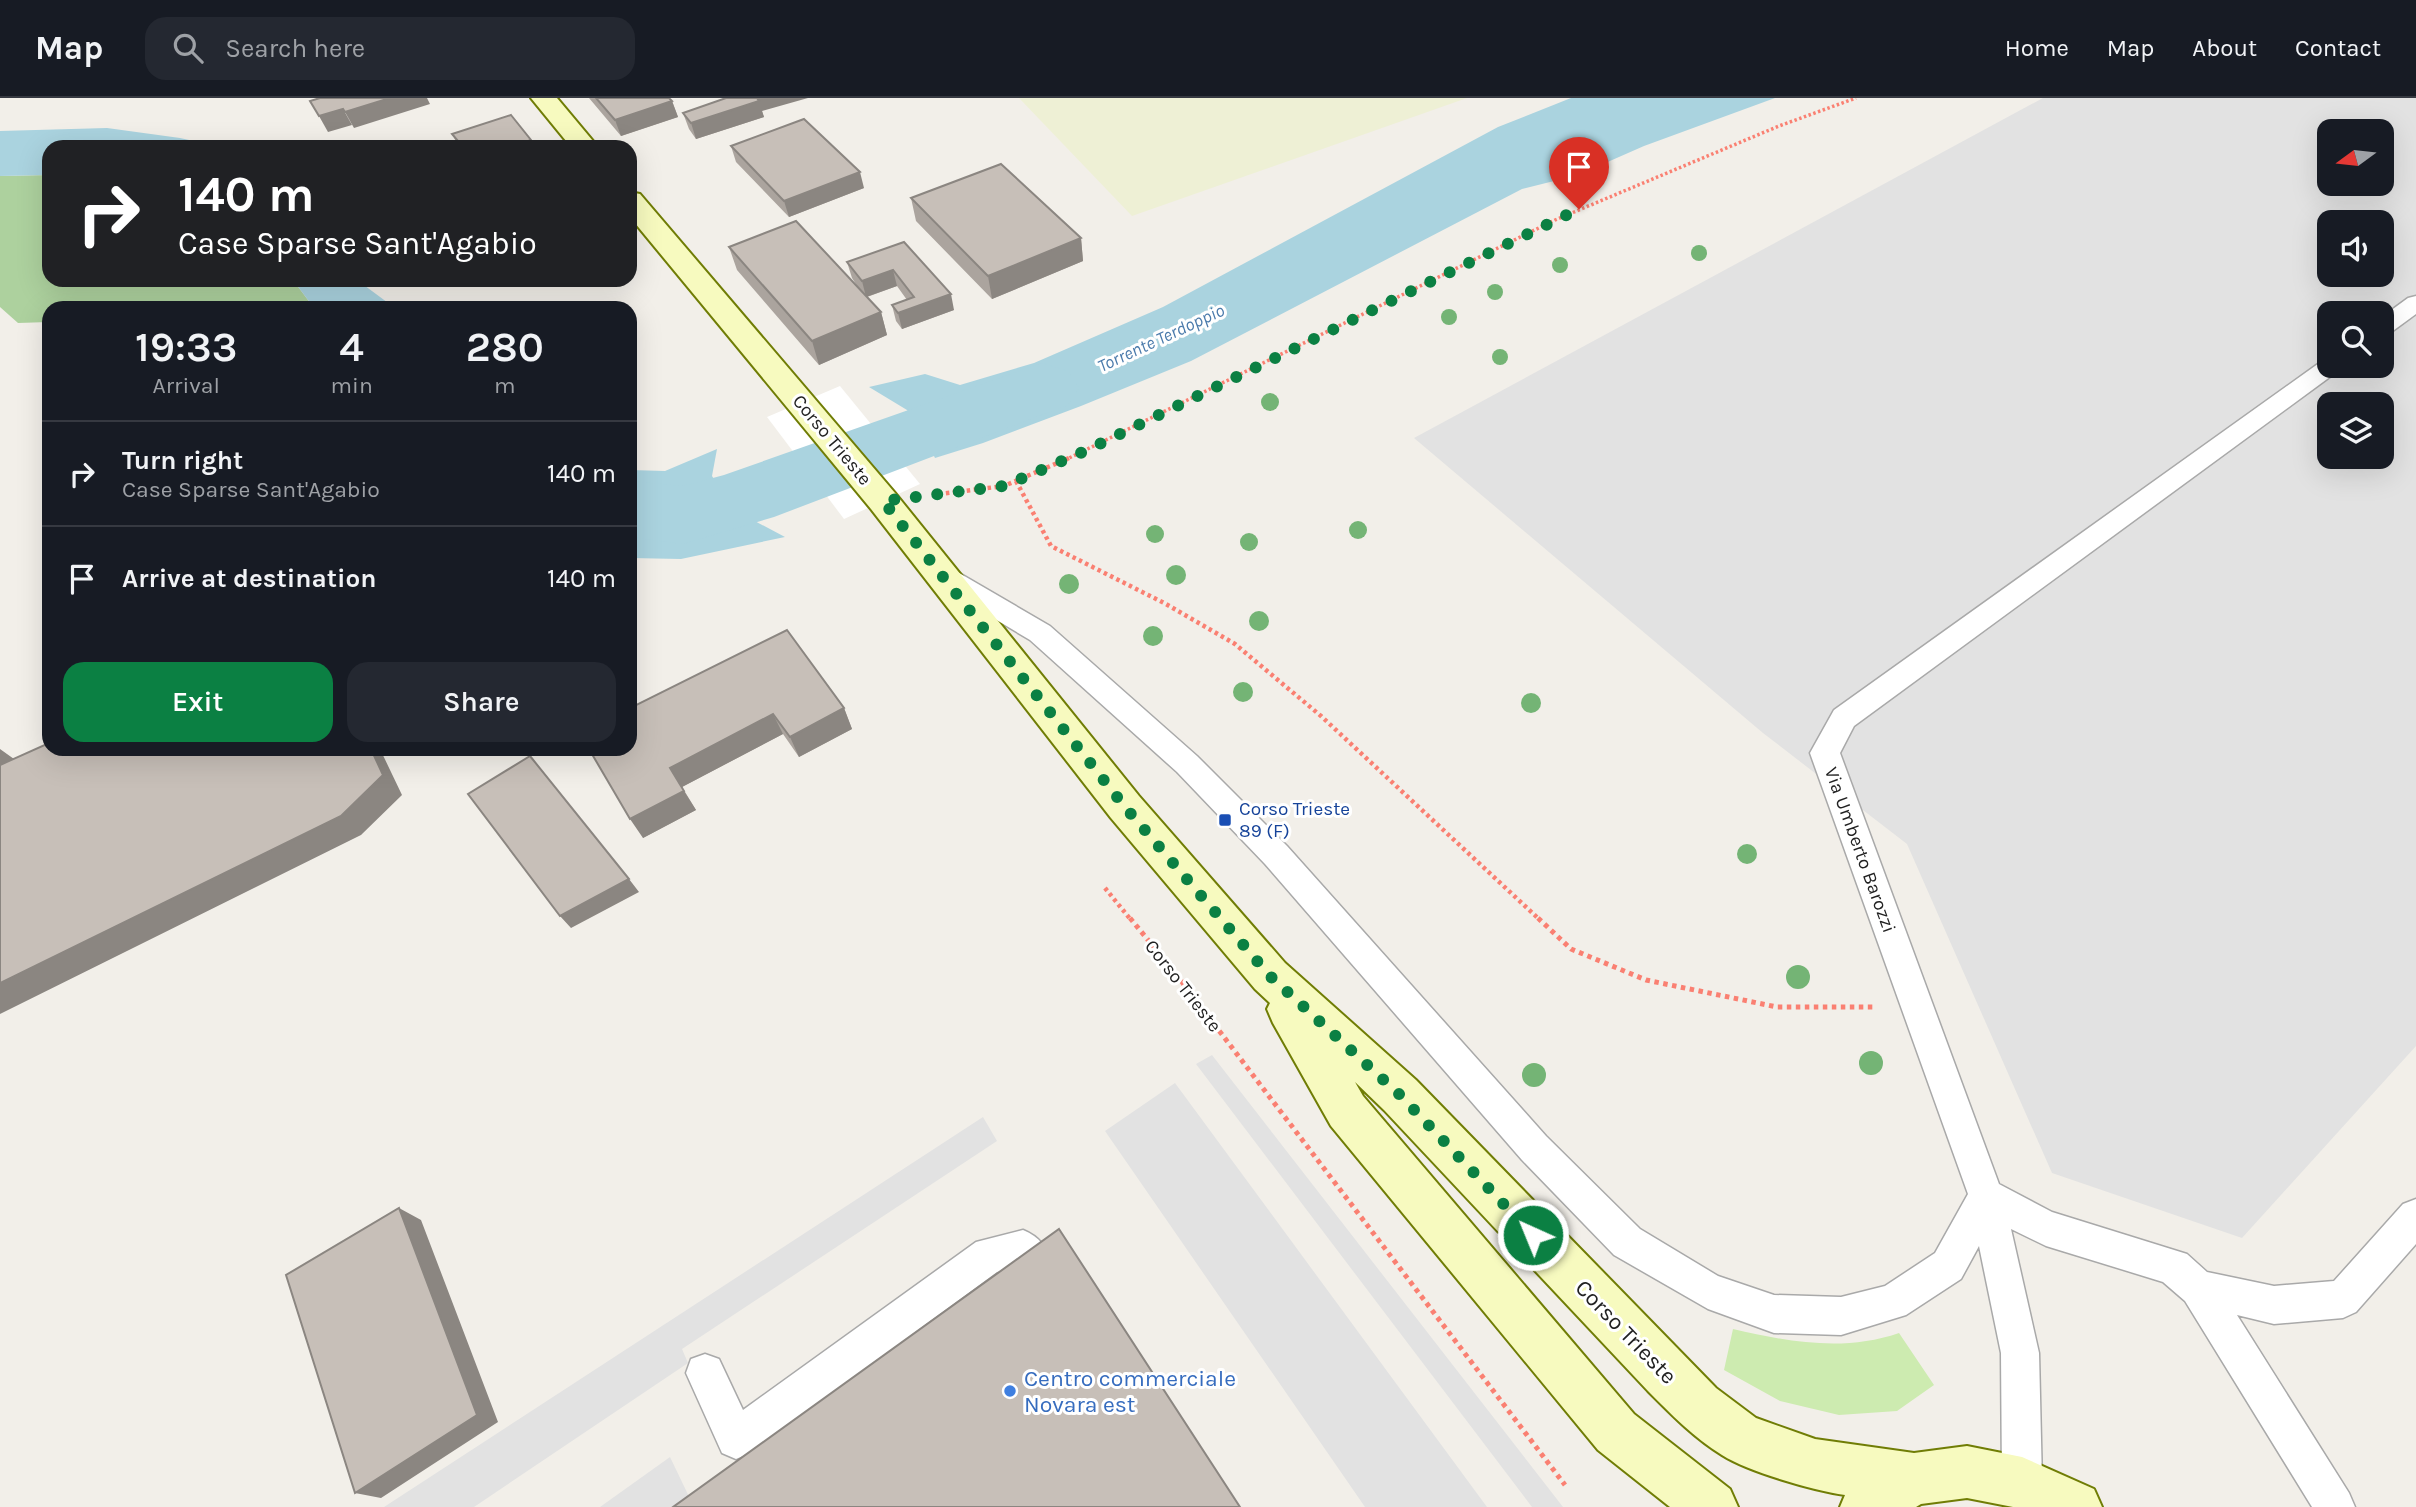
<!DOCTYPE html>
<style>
body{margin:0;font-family:Karla,sans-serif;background:#242831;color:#f1f3f6;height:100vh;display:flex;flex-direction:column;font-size:26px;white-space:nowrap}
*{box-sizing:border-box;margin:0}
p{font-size:23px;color:#9ea1a6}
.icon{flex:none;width:38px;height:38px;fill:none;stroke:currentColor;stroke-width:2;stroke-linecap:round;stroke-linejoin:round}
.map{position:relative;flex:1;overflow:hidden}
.panel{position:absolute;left:42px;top:203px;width:595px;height:455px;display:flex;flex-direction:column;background:#171b24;border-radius:21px;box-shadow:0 7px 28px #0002}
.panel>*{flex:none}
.top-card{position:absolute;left:42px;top:42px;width:595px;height:147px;border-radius:21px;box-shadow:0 7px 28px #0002;background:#202124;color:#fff;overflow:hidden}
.needle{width:46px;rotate:255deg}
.tools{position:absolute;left:2317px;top:21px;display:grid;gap:14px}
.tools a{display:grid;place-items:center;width:77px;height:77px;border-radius:14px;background:#171b24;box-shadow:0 7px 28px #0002;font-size:35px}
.pin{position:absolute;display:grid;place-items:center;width:60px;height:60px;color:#fff;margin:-72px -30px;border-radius:50% 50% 50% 0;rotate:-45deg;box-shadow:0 0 7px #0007}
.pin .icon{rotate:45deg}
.me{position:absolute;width:77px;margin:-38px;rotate:316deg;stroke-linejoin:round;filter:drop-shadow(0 0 5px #0008)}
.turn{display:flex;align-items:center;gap:24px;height:147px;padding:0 21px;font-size:32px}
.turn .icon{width:91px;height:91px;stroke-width:2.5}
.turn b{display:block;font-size:49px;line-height:60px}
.eta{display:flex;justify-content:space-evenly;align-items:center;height:119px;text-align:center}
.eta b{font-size:42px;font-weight:600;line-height:49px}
.cta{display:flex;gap:14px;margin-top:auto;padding:14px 21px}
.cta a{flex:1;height:80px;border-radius:21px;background:#0b8043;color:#fff;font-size:28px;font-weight:600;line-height:80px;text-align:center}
.cta a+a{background:#242831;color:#f1f3f6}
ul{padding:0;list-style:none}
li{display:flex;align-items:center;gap:21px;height:105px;padding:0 21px;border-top:2px solid #363941}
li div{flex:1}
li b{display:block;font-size:26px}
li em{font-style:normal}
header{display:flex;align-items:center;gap:42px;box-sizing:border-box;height:98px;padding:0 35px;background:#171b24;border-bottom:2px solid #363941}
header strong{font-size:33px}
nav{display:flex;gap:38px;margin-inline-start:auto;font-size:24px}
.search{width:490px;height:63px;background:#242831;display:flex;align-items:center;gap:18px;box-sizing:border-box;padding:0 24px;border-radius:21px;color:#9ea1a6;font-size:26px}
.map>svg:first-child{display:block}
.farmland{fill:#eef0d5}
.grass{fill:#cdebb0}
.forest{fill:#add19e}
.parking{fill:#e2e2e2;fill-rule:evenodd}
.water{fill:#aad3df}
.pier{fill:#fff}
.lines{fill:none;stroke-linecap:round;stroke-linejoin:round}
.river{fill:#aad3df;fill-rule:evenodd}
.service-casing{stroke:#a9a9a9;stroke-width:3}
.secondary-casing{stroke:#707d05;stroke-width:4}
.path-far2{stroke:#fa8072;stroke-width:3.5;stroke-dasharray:2.5 2.5;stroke-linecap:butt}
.path-far1{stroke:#fa8072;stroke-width:4.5;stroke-dasharray:3.5 3.5;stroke-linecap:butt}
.path{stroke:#fa8072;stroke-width:5;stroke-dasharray:4.5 4.5;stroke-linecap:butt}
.service{fill:#fff;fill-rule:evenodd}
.secondary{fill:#f7fabf;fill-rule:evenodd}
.tree{fill:#74b475}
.wall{fill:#aba49e}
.shaded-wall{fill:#8b8681}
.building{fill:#c7bfb8;stroke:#8b8681;stroke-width:2}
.route{stroke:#0b8043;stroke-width:12;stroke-dasharray:0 21.6}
.transit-dot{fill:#1a4fb4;stroke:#fff;stroke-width:2.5}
.shop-dot{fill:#3f7fe0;stroke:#fff;stroke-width:2.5}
.labels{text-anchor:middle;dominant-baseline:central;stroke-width:6;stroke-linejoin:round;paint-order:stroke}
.far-water-label{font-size:18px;font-style:italic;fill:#4a7aab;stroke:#fff}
.street-label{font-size:19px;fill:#222;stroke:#fff}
.transit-label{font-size:19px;fill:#164399;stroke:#fff;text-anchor:start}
.near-street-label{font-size:23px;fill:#222;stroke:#fff}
.near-shop-label{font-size:23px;fill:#366cbe;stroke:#fff;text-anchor:start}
</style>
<header>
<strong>Map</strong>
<div class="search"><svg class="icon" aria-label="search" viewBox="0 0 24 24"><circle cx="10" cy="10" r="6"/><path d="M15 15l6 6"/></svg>Search here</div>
<nav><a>Home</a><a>Map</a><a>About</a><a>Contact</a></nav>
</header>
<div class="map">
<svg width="2416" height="1409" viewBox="0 0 2416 1409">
<rect width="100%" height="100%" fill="#f2efe9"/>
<path class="farmland" d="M1019,0h448l-335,118z"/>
<path class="grass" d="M1733,1231c56,13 111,23 166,4l35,52 -37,26 -58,4 -59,-14 -56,-31z"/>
<path class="forest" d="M49,77v105h244l21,28h-265v14l-31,1 -18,-16v-131z"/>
<path class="parking" d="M2043,0h373v948l-174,192 -190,-65 -145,-329 -144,-111 -349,-295zM2329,33h53v53h-53zM2329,124h53v53h-53zM2329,215h53v53h-53zM2329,306h53v53h-53z
M1212,957l351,452h-31l-336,-443z
M1175,985l312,424h-122l-260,-376z
M983,1019l14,24 -315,208 6,14 -214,144h-90z
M670,1359l24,50h-94z"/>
<path class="water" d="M1571,0h204l-131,48 -66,29 -56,14 -331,172 -110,45 -98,37 -48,15 -17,-34 -11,-14 -38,-23 56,-13 35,11 74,-22 129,-56 335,-180z
M107,30l73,10 41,9h-172v28l-49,1v-45z
M293,182h64l38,28h-81z
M717,351l-5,27 22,34 51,27 -104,22 -51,-1v-88l35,1z"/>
<path class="pier" d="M840,288l80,98 -76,35 -77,-102z"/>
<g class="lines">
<path class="river" d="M1042,265l26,8 11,17 -11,17 -294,112 -91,27 -53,-7v-56l53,5 41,-11z"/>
<g class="service-casing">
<path id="service" d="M2416,198v18l-26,19 -8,2v-18l26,-19z
M2329,261v7h12l-3,5 -484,355 -14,27 159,431 53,28 135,42 20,18 67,14 60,-5 69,-77 13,-5v45l-60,68 -13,6 -69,6 -37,-9 112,178 6,14h-43l-127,-206 -22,-19 -117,-36 -35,-17 28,124 3,130 -6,14 -14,6 -14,-6 -6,-14 -1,-130 -22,-107 -18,33 -55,36 -65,20 -67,-2 -66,-24 -94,-54 -92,-95 -257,-296 -88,-92 -147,-132 -94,-56 -4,-7 4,-7 9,-3 9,3 96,56 147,130 90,90 259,290 94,93 78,47 56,19 67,2 44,-11 50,-33 33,-59 -158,-441 24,-43 488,-349z
M1023,1132c17,7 24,18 31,34l-5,13 -13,5 -13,-5 -7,-9 -19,4 -247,181 -14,6 -14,-6 -36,-80 5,-14 14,-5 14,5 24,51 233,-168z"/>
</g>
<g class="secondary-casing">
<path id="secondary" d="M531,0h26l41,49h-27z
M630,94l10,2 255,299 244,303 146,167 131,117 300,308 40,30 59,21 99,14 53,-7 55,11 72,32 8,18h-89l-46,-9 -46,6 -5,3h-76l5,-12c-33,-5 -96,-23 -123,-40 -28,-17 -51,-41 -74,-64l-264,-281 -29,-28 8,14 271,318 96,75 8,18h-68l-72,-57 -267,-324 -58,-103 -6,-14 3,-6 -15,-14 -144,-171 -240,-309 -241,-292z"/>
</g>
<path class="path-far2" d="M1065,362l490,-240 224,-94 77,-28"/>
<path class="path-far1" d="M1016,383l35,65 115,58 69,40 86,72 219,204
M932,397l72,-9 65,-28
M1105,790l26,32"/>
<path class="path" d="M1130,820l49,60 386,507
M1538,820l33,31 75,31 131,27h97"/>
<use href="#service" class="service"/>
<use href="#secondary" class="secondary"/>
</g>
<g class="tree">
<circle cx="1699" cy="155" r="8"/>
<circle cx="1560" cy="167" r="8"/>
<circle cx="1495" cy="194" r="8"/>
<circle cx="1449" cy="219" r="8"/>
<circle cx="1500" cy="259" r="8"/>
<circle cx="1270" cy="304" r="9"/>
<circle cx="1358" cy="432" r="9"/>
<circle cx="1155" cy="436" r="9"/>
<circle cx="1249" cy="444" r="9"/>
<circle cx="1176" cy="477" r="10"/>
<circle cx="1069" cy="486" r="10"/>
<circle cx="1259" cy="523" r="10"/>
<circle cx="1153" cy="538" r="10"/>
<circle cx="1243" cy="594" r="10"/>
<circle cx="1531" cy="605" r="10"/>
<circle cx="1747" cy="756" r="10"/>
<circle cx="1798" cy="879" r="12"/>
<circle cx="1871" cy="965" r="12"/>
<circle cx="1534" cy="977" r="12"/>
</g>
<path class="wall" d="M589,0h80l3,3 6,16 -57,19z
M762,13l2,6 -68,22 -7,-10 -6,-16z
M452,36l82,13h-75z
M731,48l133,42 -75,29 -53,-55z
M911,100l170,40 2,23 -91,38 -76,-78z
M904,144l50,68 -52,19 -6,-8 -4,-16 15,-5 -10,-14 -30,11 14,15 6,23 -68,30 -82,-95 -8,-23 130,42 -7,-11 -5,-16z
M630,610h214l8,21 -53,28 -16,-23 -101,53 14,23 -53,28z"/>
<path class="shaded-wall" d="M390,0h37l3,6 -76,24 -9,-16z
M755,0h53l-46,13 2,6 -68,22 -5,-16z
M672,3l6,16 -57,19 -6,-16z
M343,11l9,16 -24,7 -9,-16z
M531,42l3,7h-22z
M860,74l4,16 -75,29 -5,-16z
M1081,140l2,23 -91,38 -4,-23z
M893,172l4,16 -31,11 -4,-16z
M951,196l3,16 -52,19 -4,-16z
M881,214l6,23 -68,30 -7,-24z
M844,610l8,21 -53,28 -9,-20z
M773,616l10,20 -101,53 -12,-19z
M0,651l14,10 -14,12z
M371,651h9l22,46 -41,40 -361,179v-31z
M684,693l12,19 -53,28 -13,-19z
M629,781l10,13 -68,36 -11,-12z
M399,1110l22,12 77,202 -117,76 -26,-5z"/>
<path class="building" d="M320,0h70l-45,14 -2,-3 -24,7 -9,-15z
M596,0h73l3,3 -57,19z
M726,0h31l2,3 -68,22 -8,-10z
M511,17l20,25 -19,7h-49l-11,-13z
M804,21l56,53 -76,29 -53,-55z
M1001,66l80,74 -93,38 -77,-78z
M796,123l85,91 -69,29 -83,-94z
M904,144l47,52 -53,19 -6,-8 22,-8 -21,-27 -31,11 -15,-19z
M787,532l57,78 -54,29 -17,-23 -103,54 14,23 -54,28 -41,-70h41v-41z
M49,645v6h322l12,26 -42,41 -341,167v-218z
M530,658l99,123 -69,37 -92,-122z
M399,1110l78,207 -122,78 -69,-218z
M1059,1131l181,278h-567z"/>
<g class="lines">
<path class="route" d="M1533,1137l-133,-140 -130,-119 -145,-169 -242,-306 121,-15 79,-34 496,-243"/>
</g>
<rect class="transit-dot" x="1218" y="715" width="14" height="14" rx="3.5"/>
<circle class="shop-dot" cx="1010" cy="1293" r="7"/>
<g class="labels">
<g class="far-water-label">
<text transform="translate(1161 240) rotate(-25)">Torrente Terdoppio</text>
</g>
<g class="street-label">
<text transform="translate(832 342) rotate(50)">Corso Trieste</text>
<text transform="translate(1860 752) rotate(70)">Via Umberto Barozzi</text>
<text transform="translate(1183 888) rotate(52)">Corso Trieste</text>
</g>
<g class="transit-label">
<text x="1239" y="711">Corso Trieste<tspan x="1239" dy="22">89 (F)</tspan></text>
</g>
<g class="near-street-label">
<text transform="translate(1626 1234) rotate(46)">Corso Trieste</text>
</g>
<g class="near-shop-label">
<text x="1024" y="1280">Centro commerciale<tspan x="1024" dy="26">Novara est</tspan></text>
</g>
</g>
</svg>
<div class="tools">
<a><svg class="needle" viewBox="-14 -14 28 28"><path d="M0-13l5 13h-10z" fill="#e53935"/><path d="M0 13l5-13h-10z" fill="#9ea1a6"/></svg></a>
<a><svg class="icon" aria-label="sound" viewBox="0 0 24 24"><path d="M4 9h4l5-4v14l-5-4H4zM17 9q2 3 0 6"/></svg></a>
<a><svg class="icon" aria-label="search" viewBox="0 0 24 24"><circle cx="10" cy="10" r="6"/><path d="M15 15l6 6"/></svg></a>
<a><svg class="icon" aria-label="layers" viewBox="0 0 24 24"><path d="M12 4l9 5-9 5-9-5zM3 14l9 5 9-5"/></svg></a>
</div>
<div class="pin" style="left:1579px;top:111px;background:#d93025"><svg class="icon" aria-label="arrive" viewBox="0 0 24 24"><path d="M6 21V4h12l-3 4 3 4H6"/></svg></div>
<svg class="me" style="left:1533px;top:1137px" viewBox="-20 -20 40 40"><circle r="17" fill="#0b8043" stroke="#fff" stroke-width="3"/><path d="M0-11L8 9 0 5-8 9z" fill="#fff"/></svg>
<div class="top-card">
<div class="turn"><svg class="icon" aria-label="right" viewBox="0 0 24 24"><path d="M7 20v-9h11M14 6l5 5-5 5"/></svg><div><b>140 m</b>Case Sparse Sant'Agabio</div></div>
</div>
<section class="panel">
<div class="eta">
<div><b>19:33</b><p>Arrival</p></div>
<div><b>4</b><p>min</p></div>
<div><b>280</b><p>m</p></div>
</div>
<ul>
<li><svg class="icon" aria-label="right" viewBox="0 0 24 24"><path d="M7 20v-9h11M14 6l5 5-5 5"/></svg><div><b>Turn right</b><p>Case Sparse Sant'Agabio</p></div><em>140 m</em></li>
<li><svg class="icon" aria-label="arrive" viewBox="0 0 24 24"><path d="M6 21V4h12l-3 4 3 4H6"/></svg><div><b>Arrive at destination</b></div><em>140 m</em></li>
</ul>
<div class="cta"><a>Exit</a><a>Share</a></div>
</section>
</div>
